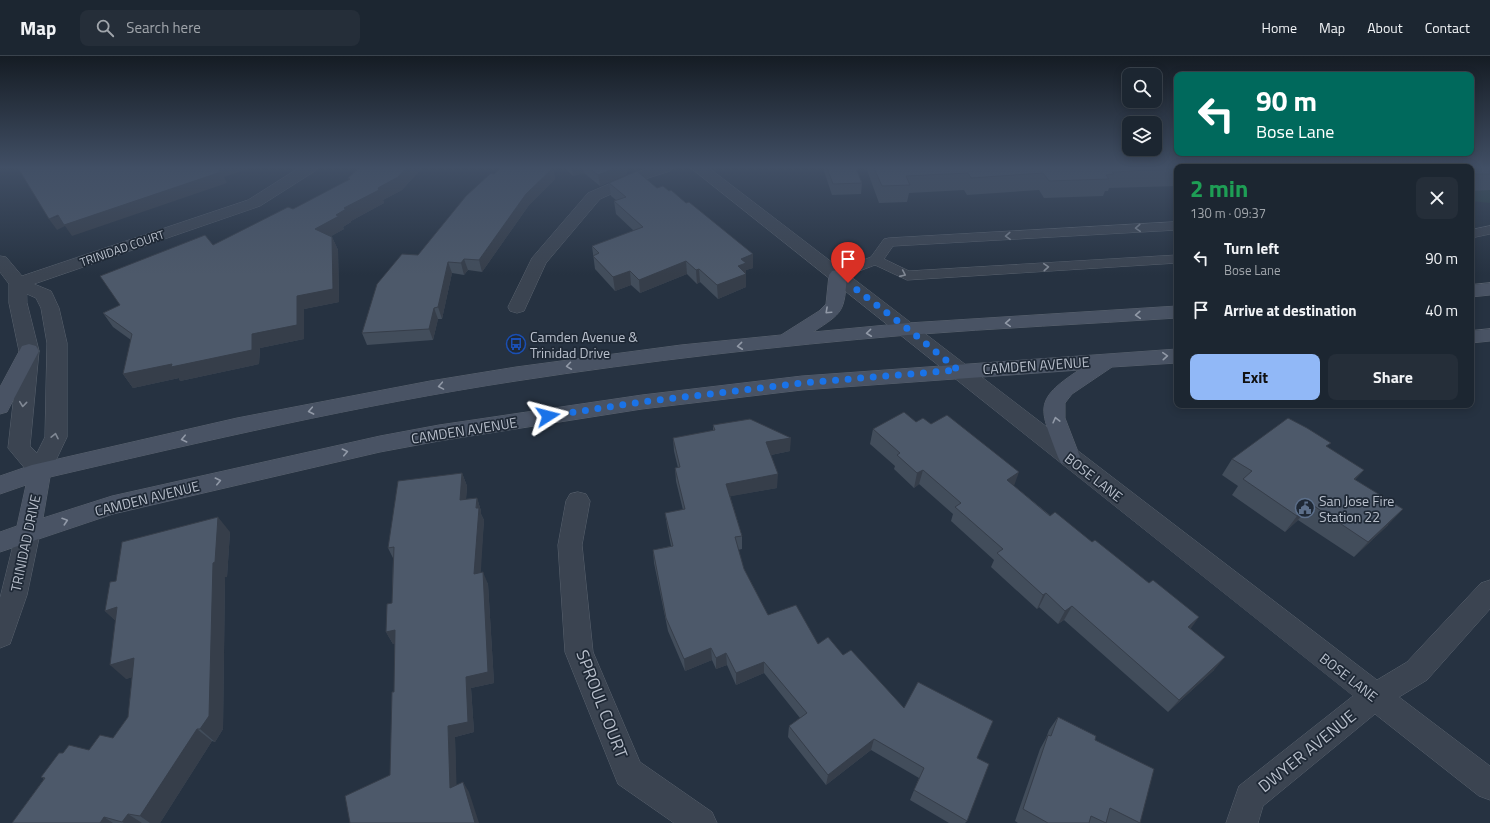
<!DOCTYPE html>
<meta charset="utf-8">
<style>
body{margin:0;font-family:"Titillium Web",sans-serif;background:#252e39;color:#f1f3f6;height:100vh;display:flex;flex-direction:column;font-size:15px;white-space:nowrap}
*{box-sizing:border-box;margin:0}
p{font-size:13px;color:#a0a5ab}
.icon{flex:none;width:22px;height:22px;fill:none;stroke:currentColor;stroke-width:2;stroke-linecap:round;stroke-linejoin:round}
.map{position:relative;flex:1;overflow:hidden}
.drawer{position:absolute;left:1174px;top:108px;width:300px;height:244px;display:flex;flex-direction:column;background:#1c2631;border-radius:8px;box-shadow:0 2px 10px #0003,0 0 0 1px #3a434d}
.drawer>*{flex:none}
.hud{position:absolute;left:1174px;top:16px;width:300px;height:84px;border-radius:8px;box-shadow:0 2px 10px #0003,0 0 0 1px #3a434d;background:#00695c;color:#fff;overflow:hidden}
.tools{position:absolute;left:1122px;top:12px;display:grid;gap:8px}
.tools a{display:grid;place-items:center;width:40px;height:40px;border-radius:8px;background:#1c2631;box-shadow:0 2px 10px #0003,0 0 0 1px #3a434d;font-size:20px}
.pin{position:absolute;display:grid;place-items:center;width:34px;height:34px;color:#fff;margin:-41px -17px;border-radius:50% 50% 50% 0;rotate:-45deg;box-shadow:0 0 4px #0007}
.pin .icon{rotate:45deg}
.me{position:absolute;width:44px;margin:-22px;rotate:81deg;stroke-linejoin:round;filter:drop-shadow(0 0 3px #0008)}
.turn{display:flex;align-items:center;gap:14px;height:84px;padding:0 16px;font-size:18px}
.turn .icon{width:52px;height:52px;stroke-width:2.5}
.turn b{display:block;font-size:28px;line-height:34px}
.round{display:grid;place-items:center;flex:none;width:42px;height:42px;border-radius:8px;background:#252e39}
.summary{display:flex;align-items:center;justify-content:space-between;height:68px;padding:0 16px}
h1{font-size:24px;font-weight:700;line-height:30px;color:#1e9e55}
.cta{display:flex;gap:8px;margin-top:auto;padding:8px 16px}
.cta a{flex:1;height:46px;border-radius:8px;background:#91b8f7;color:#111;font-size:16px;font-weight:700;line-height:46px;text-align:center}
.cta a+a{background:#252e39;color:#f1f3f6}
ul{padding:0;list-style:none}
li{display:flex;align-items:center;gap:12px;height:52px;padding:0 16px}
li div{flex:1}
li b{display:block;font-size:15px}
li em{font-style:normal}
header{display:flex;align-items:center;gap:24px;box-sizing:border-box;height:56px;padding:0 20px;background:#1c2631;border-bottom:1px solid #3a434d}
header strong{font-size:19px}
nav{display:flex;gap:22px;margin-inline-start:auto;font-size:14px}
.search{width:280px;height:36px;background:#252e39;display:flex;align-items:center;gap:10px;box-sizing:border-box;padding:0 14px;border-radius:8px;color:#a0a5ab;font-size:15px}
.map>svg:first-child{display:block}
.green{fill:#283f42}
.lines{fill:none;stroke-linecap:round;stroke-linejoin:round}
.lane-casing{stroke:#59626e;stroke-width:1}
.street-casing{stroke:#59626e;stroke-width:1}
.secondary-casing{stroke:#59626e;stroke-width:1}
.lane{fill:#3b4451;fill-rule:evenodd}
.street{fill:#3b4451;fill-rule:evenodd}
.secondary{fill:#495364;fill-rule:evenodd}
.wall{fill:#424d5b}
.shaded-wall{fill:#363e4a}
.building{fill:#4d596a;stroke:#363e4a}
.oneway{stroke:#808894}
.oneway2{stroke:#9199a7}
.route{stroke:#1a73e8;stroke-width:7;stroke-dasharray:0 12.6}
.labels{text-anchor:middle;dominant-baseline:central;stroke-width:3.5;stroke-linejoin:round;paint-order:stroke}
.far-street-label{font-size:12px;fill:#b8bfcb;stroke:#1f2936}
.poi-label{font-size:14px;fill:#b8bfcb;stroke:#1f2936;text-anchor:start}
.street-label{font-size:14px;fill:#b8bfcb;stroke:#1f2936}
.near-street-label{font-size:17px;fill:#b8bfcb;stroke:#1f2936}
</style>
<header>
<strong>Map</strong>
<div class="search"><svg class="icon" aria-label="search" viewBox="0 0 24 24"><circle cx="10" cy="10" r="6"/><path d="M15 15l6 6"/></svg>Search here</div>
<nav><a>Home</a><a>Map</a><a>About</a><a>Contact</a></nav>
</header>
<div class="map">
<svg width="1490" height="767" viewBox="0 0 1490 767">
<rect width="100%" height="100%" fill="#263241"/>
<path class="green" d="M1471,112h19v35l-19,-2z"/>
<g class="lines">
<g class="lane-casing">
<path id="lane" d="M1177,166v8l-284,16 -9,13 25,12 268,-16v8l-270,17 -32,-15 -37,14 -5,-1 -2,-3 2,-3 38,-15 13,-18 5,-1z
M1490,170v8l-19,4v-8z"/>
</g>
<g class="street-casing">
<path id="street" d="M299,112h19l-3,3 -55,35 -226,78 17,7 2,4 6,13 8,35v94l-19,40 -8,3 -8,-3 -24,-29 11,-97 -10,-48v-19l-9,-12v-16l6,1 16,19 226,-76zM27,238l9,4 5,10 6,35 -2,94 -8,16 -7,-7 9,-95 -12,-48z
M649,112h24l-3,3 -28,9 -42,19 -54,64 -22,48 -7,2 -7,-2 -2,-4 24,-49 56,-65 44,-19z
M691,112h18l668,512 30,-18 74,-79 9,-3v29l-63,71 -28,17 91,69v34l-11,-4 -104,-82 -112,92 -5,17h-32l13,-37 114,-90z
M578,436l8,2 4,7 -8,44 11,107 47,110 72,50 5,11h-43l-56,-39 -53,-132 -7,-107 8,-44 4,-7z
M28,467l9,3 3,7 -13,62 -17,49 -10,4v-50l16,-65 3,-7z"/>
</g>
<g class="secondary-casing">
<path id="secondary" d="M838,214l6,1 3,4c-3,37 -3,37 -34,57l95,-9 269,-17v12c-90,6 -179,10 -269,17 -131,11 -262,26 -392,46 -157,24 -311,60 -466,96l-7,41 69,-22 268,-60 59,-11 203,-30 160,-19 375,-27v14l-65,4 -40,27 -7,9v15l15,39 -3,6 -8,2 -8,-2 -3,-6c-18,-49 -26,-56 21,-87l-277,20 -160,19 -203,32 -59,11 -267,62 -113,38v-20l17,-6 9,-41 -26,9v-18l32,-11 205,-47 193,-37 86,-14 165,-22 100,-10 38,-24 7,-7 3,-29 3,-4z
M1490,227v12l-19,2v-12z
M1490,273v12l-19,2v-12z
M29,288l7,2 3,5 -32,61 -7,2v-27l22,-41z"/>
</g>
<use href="#lane" class="lane"/>
<use href="#street" class="street"/>
<use href="#secondary" class="secondary"/>
</g>
<path class="wall" d="M359,112h63l-20,22 -19,10 1,3 -33,18v1l-8,5 1,2 -13,7 1,1 6,13 1,52 -35,7v30l-44,9 -1,16 -79,17 -1,-3 -46,10 -10,-14 8,-34 -18,-13 -10,-14 17,-8 93,-60 80,-36 56,-29 -1,-2z
M553,112l2,11 -26,26 -47,67 -14,-2 -4,5 -12,-2 -10,46h-4l-5,21 -66,5 -5,-12 56,-78 76,-81z
M565,112h61l1,6 -27,12 -16,-13 -11,3z
M824,112h32l6,15 -1,11 -29,1 -8,-24z
M867,112h310v18l-68,2 -1,3h-3l-2,5 -59,2 -5,-8 -72,5 -3,-5 -55,3 -2,9 -28,1 -12,-33z
M1471,112h19v22l-19,1z
M609,127l144,85 -7,2v17l-28,12 -18,-17 -3,2 -10,-10 -47,19 -9,-8 -16,6 -20,-22 -3,-23 42,-15 -18,-17 -2,-13 2,-1 -5,-4z
M916,366l15,2 83,62 177,143 23,41 -46,42 -104,-92 -6,4 -19,-17 -2,2 -46,-42 3,-7 -43,-39 2,-7 -34,-30 -5,4 -20,-19 1,-3 -25,-22 3,-15z
M713,369l77,26 -19,4 6,33 -47,8 12,40v13l-4,1 6,19 24,46 50,29 25,11 61,53 73,50 -10,63 -2,2h-16l-39,-23 9,-22 -48,-28 -45,35 -38,-48 1,-11 11,-8 -36,-45 -28,12 -9,-20 -11,4 -4,-9 -27,11 -17,-40 -14,-68 -1,-13 18,-4 -4,-20 -2,-13 18,-3 -7,-29 -1,-13h3l-4,-17 -1,-13 40,-7z
M1328,391l27,33 33,45 -34,32 -56,-37 -13,12 -53,-37 6,-9 -16,-11 10,-16z
M462,417l5,13 -1,13 11,-1 4,13v3l3,6 -4,52 8,12 6,99 -23,5 3,44 -19,5 1,48 13,7 -79,-17 4,-83 1,-49 -2,1 -7,-12 6,-29 1,-45 -5,-10z
M230,476l-3,45h-2l-2,152 -8,13 -3,-1 -52,82h-148l32,-44 -3,-2 22,-24 26,-3 24,-12 15,-21 4,-40 -6,2 -10,-58 -11,-10 11,-30z
M1058,661l37,23 45,83h-122l-3,-2 25,-72 6,-11 3,-8z"/>
<path class="shaded-wall" d="M217,112h34l-27,9 3,6 -155,53 -7,-10 -8,4 -8,-11z
M406,112h16l-20,22 -19,10 1,3 -33,18v1l-8,5 1,2 -23,13 -6,-13 29,-21 34,-20z
M553,112l2,11 -26,26 -47,67 -3,-12 47,-66z
M572,112h11l1,5 -11,3z
M616,112h10l1,6 -27,12 -2,-11z
M332,181l6,13 1,52 -35,7v30l-44,9 -1,16 -79,17 -1,-3 -46,10 -10,-14 129,-40 45,-38z
M753,198v14l-7,2v17l-28,12 -1,-14 21,-19 3,-7z
M464,203l4,11 -4,5 -3,-12z
M686,205l1,13 -47,19 -1,-13z
M448,206l4,11 -10,46 -4,-12z
M699,213l1,13 -3,2 -1,-14z
M630,215l1,14 -16,6 -2,-14z
M434,252l4,11 -5,21 -4,-11z
M791,382l-1,13 -24,5v-14z
M923,414l-4,14 -5,4 3,-15z
M1364,414l-14,16 4,-7z
M1019,416l-5,14 -7,-6z
M462,417l5,13 -2,27 -5,-13z
M778,418l-1,14 -50,9 -1,-13z
M477,442l4,13v3l3,6 -4,66 -6,-12z
M1311,448l-13,16 -13,12 12,-16z
M1403,453l-15,16 -34,32 14,-15z
M218,461l12,15 -3,45h-2l-2,152 -8,13 -15,-13 13,-166z
M483,516l5,12 6,99 -23,5 3,44 -19,5 2,61 -7,-10 -2,-62 18,-49z
M1046,537l-7,14 -2,2 6,-14z
M1072,550l-8,14 -6,4 7,-13z
M117,551l3,18 -15,-14z
M1199,561l-10,14 -1,-4z
M395,574l7,12 -9,2 -7,-12z
M711,592l1,12 -27,11 -1,-12z
M726,597l1,12 -11,4v-11z
M1225,601l-11,13 -46,42 11,-12z
M134,602l15,14 -23,7 -16,-14z
M764,606v11l-28,12v-12z
M197,673l15,12 -52,82h-10l-10,-7z
M874,683l-3,11 -45,35 2,-10z
M463,726l6,10 10,31h-4z
M128,758l14,9h-18l-2,-1z
M104,761l9,6h-13z"/>
<path class="building" d="M18,112h199l4,4 -157,53 -6,-10 -9,4z
M359,112h47l-8,9 -20,11 1,2 -35,18 2,1 -10,6 3,1 -24,13 17,8 1,52 -36,7v29l-45,9v16l-81,17 1,-3 -49,10 9,-40 -29,-21 17,-8 -20,-29 105,-41 8,10 75,-38 5,2 57,-30 -2,-1z
M501,112h52l-27,26 -47,66 -15,-1 -3,4 -13,-1 -10,45 -4,1 -5,21 -67,4 15,-49 25,-30 16,1 48,-59 25,-23 3,1z
M589,112h27l-18,7z
M827,112h29l6,15 -29,1z
M874,112h303v1l-65,3 2,2 -8,1 3,4 -60,2 -6,-8 -72,5 -3,-5 -62,3 4,9 -28,1z
M1471,112h19v6h-13l-6,-1z
M637,115l20,17 6,-2 6,5 2,-1 15,13 3,-1 64,52 -12,5 5,4 -8,3 8,8 -29,11 -18,-16 -3,1 -10,-9 -47,19 -9,-9 -17,6 -20,-21 6,-3 -7,-7 51,-19 -29,-26 12,-4 -17,-14z
M904,356l12,10 7,-4 8,6 16,-9 72,57 -12,8 43,36 5,-4 37,30 3,-2 54,43 4,-3 46,37 -11,10 37,30 -46,43 -107,-94 -7,5 -19,-18 -3,2 -46,-42 6,-4 -48,-42 6,-4 -38,-33 -6,3 -20,-18 3,-2 -27,-24z
M1288,362l19,10 24,15 -5,3 38,24 -10,9 49,30 -35,33 -57,-38 -14,12 -54,-37 9,-8 -20,-12z
M750,363l41,19 -25,4 12,32 -52,10 16,52 -7,1 9,32 24,46 28,-10 22,39 10,-7 15,18 8,-5 53,58 14,-26 75,39 -16,37 12,6 -22,57 -53,-31 10,-22 -50,-29 -46,36 -39,-49 18,-13 -43,-51 -28,11 -10,-20 -10,5 -5,-10 -27,11 -18,-41 -13,-68 20,-4 -8,-33 20,-4 -10,-41 5,-1 -7,-29 42,-8 -2,-5z
M462,417l-2,27 17,-2 -1,10h3l-5,66 9,-2 5,100 -22,5 2,45 -20,4 2,62 13,-6 12,41h-125l-5,-27 45,-21 2,-83h2l1,-62 -9,2 1,-28 5,-1 2,-56 -6,1 10,-67z
M218,461l-3,45 -2,1 -4,153 -9,13h-3l-57,87 -12,-2 -6,8 -18,-5 -4,6h-88l33,-45 -4,-1 18,-24h4l6,-8 20,5 11,-15 13,3 15,-21 6,-59 -24,7 7,-58 -12,4 5,-29 6,-1 6,-39z
M1058,661l38,19 -1,4 59,29 -14,54 -30,-15 -4,15 -15,-7 -2,7h-41l-25,-14 25,-74 3,1z"/>
<defs><path id="oneway-chevron" d="M-2-3.5L2.5 0L-2 3.5" fill="none" stroke-width="1.6" stroke-linecap="round" stroke-linejoin="round"/></defs>
<g class="oneway">
<use href="#oneway-chevron" transform="translate(1138 172) rotate(177)"/>
<use href="#oneway-chevron" transform="translate(1008 180) rotate(177)"/>
<use href="#oneway-chevron" transform="translate(1046 211) rotate(-4)"/>
<use href="#oneway-chevron" transform="translate(903 218) rotate(24)"/>
<use href="#oneway-chevron" transform="translate(23 348) rotate(96)"/>
<use href="#oneway-chevron" transform="translate(55 380) rotate(-78)"/>
</g>
<g class="oneway2">
<use href="#oneway-chevron" transform="translate(828 255) rotate(137)"/>
<use href="#oneway-chevron" transform="translate(1138 259) rotate(176)"/>
<use href="#oneway-chevron" transform="translate(1008 267) rotate(176)"/>
<use href="#oneway-chevron" transform="translate(869 277) rotate(174)"/>
<use href="#oneway-chevron" transform="translate(740 290) rotate(174)"/>
<use href="#oneway-chevron" transform="translate(1165 300) rotate(-4)"/>
<use href="#oneway-chevron" transform="translate(569 310) rotate(172)"/>
<use href="#oneway-chevron" transform="translate(441 330) rotate(170)"/>
<use href="#oneway-chevron" transform="translate(311 355) rotate(169)"/>
<use href="#oneway-chevron" transform="translate(1056 364) rotate(-104)"/>
<use href="#oneway-chevron" transform="translate(184 383) rotate(167)"/>
<use href="#oneway-chevron" transform="translate(345 396) rotate(-13)"/>
<use href="#oneway-chevron" transform="translate(218 425) rotate(-13)"/>
<use href="#oneway-chevron" transform="translate(65 465) rotate(-18)"/>
</g>
<linearGradient id="sky" x2="0" y2="1"><stop stop-color="#151c24"/><stop offset="0.51" stop-color="#414f65"/><stop offset="1" stop-color="#414f65" stop-opacity="0"/></linearGradient>
<rect width="1490" height="219" fill="url(#sky)"/>
<g class="lines">
<path class="route" d="M548,360l94,-14 160,-19 156,-13 -50,-41 -60,-46"/>
</g>
<defs>
<g id="bus-ring" transform="scale(1)"><circle r="9.5" fill="#1f2936" stroke="#1a4fb4" stroke-width="1.5"/><path d="M-5-6H5V4H4V6H2V4H-2V6H-4V4H-5ZM-3.5-4V0h7V-4ZM-3.5 1.2v1.5H-2V1.2ZM2 1.2v1.5H3.5V1.2Z" fill="#1a4fb4"/></g>
<g id="civic-ring" transform="scale(1)"><circle r="9.5" fill="#1f2936" stroke="#5c6f8a" stroke-width="1.5"/><path d="M-.6-6.5H3V-4.5H.6V-3L4-1V1h2V6H-6V1h2V-1L-.6-3ZM-1.2 2.5V6h2.4V2.5Z" fill="#5c6f8a"/></g>
</defs>
<g fill-rule="evenodd">
<use href="#bus-ring" x="516" y="288"/>
<use href="#civic-ring" x="1305" y="452"/>
</g>
<g class="labels">
<g class="far-street-label">
<text transform="translate(122 192) rotate(-19)">TRINIDAD COURT</text>
</g>
<g class="poi-label">
<text x="530" y="280">Camden Avenue &amp;<tspan x="530" dy="16">Trinidad Drive</tspan></text>
<text x="1319" y="444">San Jose Fire<tspan x="1319" dy="16">Station 22</tspan></text>
</g>
<g class="street-label">
<text transform="translate(1036 309) rotate(-4)">CAMDEN AVENUE</text>
<text transform="translate(464 374) rotate(-9)">CAMDEN AVENUE</text>
<text transform="translate(1094 421) rotate(38)">BOSE LANE</text>
<text transform="translate(147 442) rotate(-14)">CAMDEN AVENUE</text>
<text transform="translate(25 487) rotate(-78)">TRINIDAD DRIVE</text>
<text transform="translate(1349 621) rotate(38)">BOSE LANE</text>
</g>
<g class="near-street-label">
<text transform="translate(602 648) rotate(69)">SPROUL COURT</text>
<text transform="translate(1307 695) rotate(-39)">DWYER AVENUE</text>
</g>
</g>
</svg>
<div class="tools">
<a><svg class="icon" aria-label="search" viewBox="0 0 24 24"><circle cx="10" cy="10" r="6"/><path d="M15 15l6 6"/></svg></a>
<a><svg class="icon" aria-label="layers" viewBox="0 0 24 24"><path d="M12 4l9 5-9 5-9-5zM3 14l9 5 9-5"/></svg></a>
</div>
<div class="pin" style="left:848px;top:227px;background:#d93025"><svg class="icon" aria-label="arrive" viewBox="0 0 24 24"><path d="M6 21V4h12l-3 4 3 4H6"/></svg></div>
<svg class="me" style="left:548px;top:360px" viewBox="-20 -20 40 40"><path d="M0-17L14 15 0 8-14 15z" fill="#1a73e8" stroke="#fff" stroke-width="4"/></svg>
<div class="hud">
<div class="turn"><svg class="icon" aria-label="left" viewBox="0 0 24 24"><path d="M17 20v-9H6M10 6l-5 5 5 5"/></svg><div><b>90 m</b>Bose Lane</div></div>
</div>
<section class="drawer">
<div class="summary"><div><h1>2 min</h1><p>130 m · 09:37</p></div><a class="round"><svg class="icon" aria-label="close" viewBox="0 0 24 24"><path d="M6 6l12 12M18 6L6 18"/></svg></a></div>
<ul>
<li><svg class="icon" aria-label="left" viewBox="0 0 24 24"><path d="M17 20v-9H6M10 6l-5 5 5 5"/></svg><div><b>Turn left</b><p>Bose Lane</p></div><em>90 m</em></li>
<li><svg class="icon" aria-label="arrive" viewBox="0 0 24 24"><path d="M6 21V4h12l-3 4 3 4H6"/></svg><div><b>Arrive at destination</b></div><em>40 m</em></li>
</ul>
<div class="cta"><a>Exit</a><a>Share</a></div>
</section>
</div>
